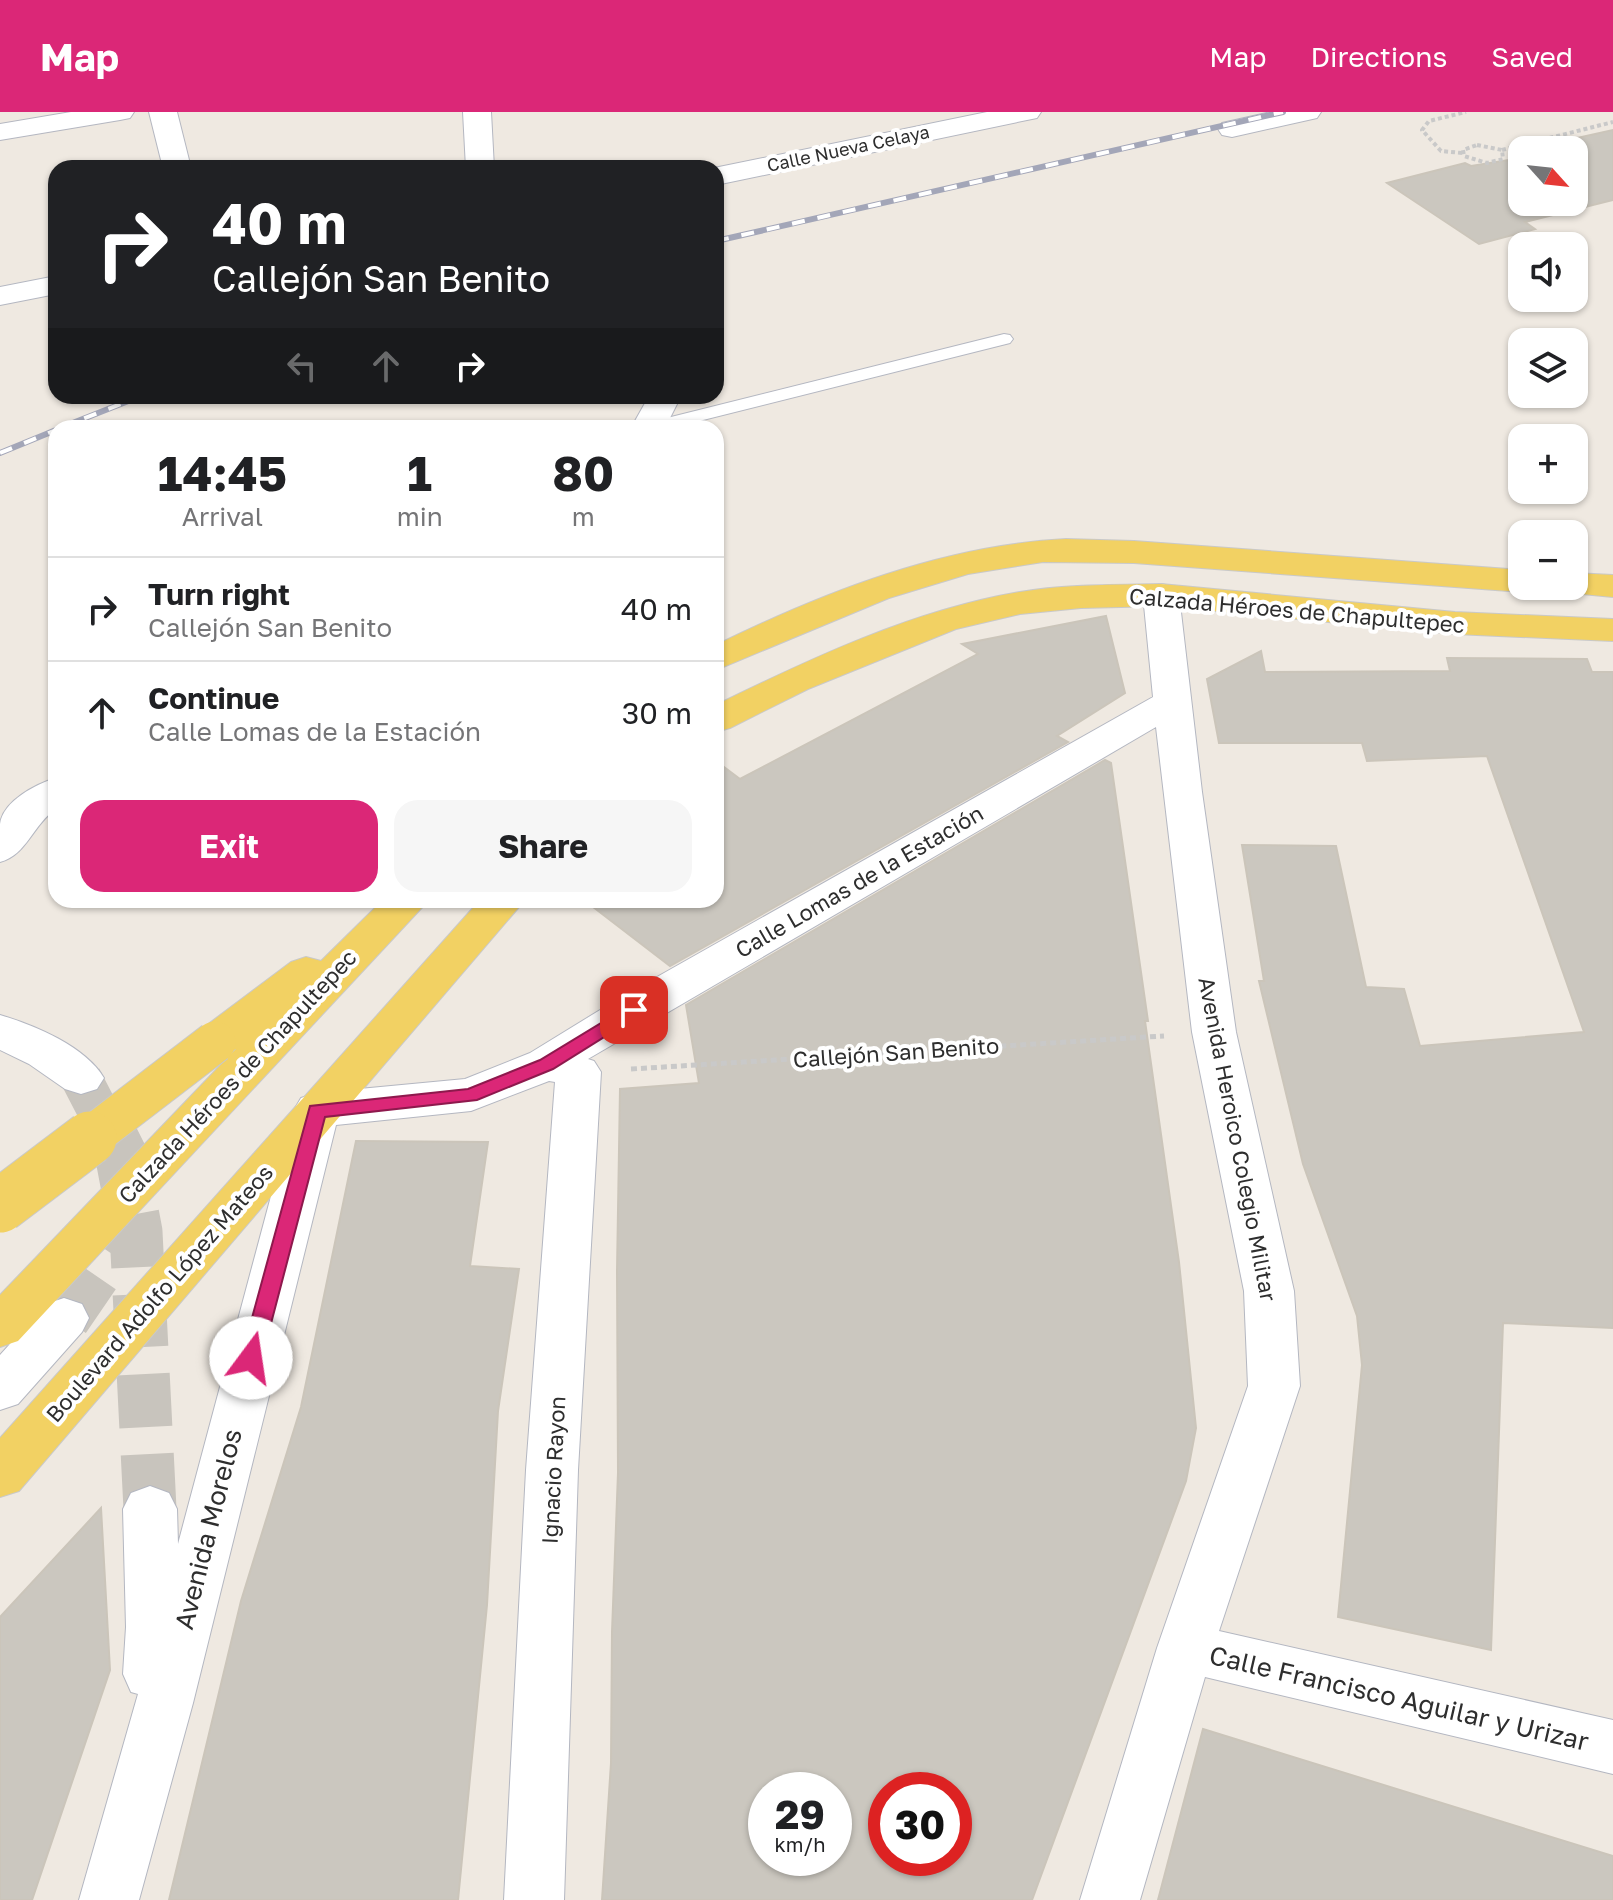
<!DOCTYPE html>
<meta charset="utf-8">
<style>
body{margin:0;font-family:"Golos Text",sans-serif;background:#f6f6f6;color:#202124;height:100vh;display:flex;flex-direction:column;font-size:30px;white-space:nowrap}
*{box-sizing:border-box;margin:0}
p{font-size:26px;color:#757577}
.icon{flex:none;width:44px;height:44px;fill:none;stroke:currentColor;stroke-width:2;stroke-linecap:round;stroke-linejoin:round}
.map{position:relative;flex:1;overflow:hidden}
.drawer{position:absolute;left:48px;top:308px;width:676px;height:488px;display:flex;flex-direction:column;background:#fff;border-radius:24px;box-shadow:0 2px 6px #0004}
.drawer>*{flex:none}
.top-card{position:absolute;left:48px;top:48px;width:676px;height:244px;border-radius:24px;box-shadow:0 2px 6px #0004;background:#202124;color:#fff;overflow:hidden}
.needle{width:52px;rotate:117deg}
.buttons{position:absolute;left:1508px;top:24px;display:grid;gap:16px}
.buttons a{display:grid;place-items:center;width:80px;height:80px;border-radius:16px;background:#fff;box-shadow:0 2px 6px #0004;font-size:40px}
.speed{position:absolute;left:748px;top:1660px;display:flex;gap:16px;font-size:40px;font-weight:700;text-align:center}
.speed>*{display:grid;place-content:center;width:104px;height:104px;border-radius:50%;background:#fff;box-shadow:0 2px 6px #0004;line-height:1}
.speed small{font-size:20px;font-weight:400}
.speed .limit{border:12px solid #d22;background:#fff;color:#111}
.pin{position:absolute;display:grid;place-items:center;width:68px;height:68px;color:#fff;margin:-34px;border-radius:16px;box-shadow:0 4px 12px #0006}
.me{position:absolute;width:88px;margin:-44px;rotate:14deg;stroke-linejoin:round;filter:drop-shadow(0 0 6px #0008)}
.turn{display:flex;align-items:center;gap:28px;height:168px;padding:0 32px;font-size:36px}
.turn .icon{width:104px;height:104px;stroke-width:2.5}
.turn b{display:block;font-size:56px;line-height:68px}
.lanes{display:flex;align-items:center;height:76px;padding:0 32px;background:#0003;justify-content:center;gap:40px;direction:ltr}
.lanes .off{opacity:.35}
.eta{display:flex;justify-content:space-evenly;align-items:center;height:136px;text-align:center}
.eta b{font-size:48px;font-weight:700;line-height:56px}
.action{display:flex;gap:16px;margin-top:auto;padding:16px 32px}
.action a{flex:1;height:92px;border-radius:24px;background:#db2777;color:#fff;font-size:32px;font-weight:700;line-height:92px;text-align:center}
.action a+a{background:#f6f6f6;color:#202124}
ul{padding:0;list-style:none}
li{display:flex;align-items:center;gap:24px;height:104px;padding:0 32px;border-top:2px solid #e0e0e0}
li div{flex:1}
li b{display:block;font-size:30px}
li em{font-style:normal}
header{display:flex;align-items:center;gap:48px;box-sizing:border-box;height:112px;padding:0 40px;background:#db2777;color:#fff}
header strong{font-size:38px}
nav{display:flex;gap:44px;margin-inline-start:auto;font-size:28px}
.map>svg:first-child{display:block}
.building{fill:#cbc7bf;stroke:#cbc5ba;stroke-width:2;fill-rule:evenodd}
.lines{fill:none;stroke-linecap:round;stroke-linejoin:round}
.street-tunnel-far1{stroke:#c8c4bd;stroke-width:41;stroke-dasharray:41 20;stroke-linecap:butt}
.street-tunnel{stroke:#c8c4bd;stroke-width:53;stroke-dasharray:53 27;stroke-linecap:butt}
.lane-casing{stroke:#b4b7c1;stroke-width:2}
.street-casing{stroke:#b4b7c1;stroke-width:2}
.secondary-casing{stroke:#b4b7c1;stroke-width:2}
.primary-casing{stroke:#c9c9c9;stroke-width:2}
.path-far1{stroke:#c9c9c9;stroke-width:4;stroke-dasharray:4 3;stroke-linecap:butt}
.path{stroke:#c9c9c9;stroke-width:5;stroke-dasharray:6 4;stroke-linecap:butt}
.lane{fill:#fff;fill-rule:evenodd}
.street{fill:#fff;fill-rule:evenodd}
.secondary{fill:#fff;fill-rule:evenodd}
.primary{fill:#f2d163;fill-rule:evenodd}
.rail-casing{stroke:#a3a6b8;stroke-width:6}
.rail{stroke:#fff;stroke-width:4;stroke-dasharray:13;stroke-linecap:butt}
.primary-bridge-far1-casing{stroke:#c9c9c9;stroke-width:43;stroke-linecap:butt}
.primary-bridge-casing{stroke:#c9c9c9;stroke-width:55;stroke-linecap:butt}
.primary-bridge-far1{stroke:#f2d163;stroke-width:41}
.primary-bridge{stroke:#f2d163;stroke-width:53}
.route{fill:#db2777;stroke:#8e194d;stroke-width:2}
.labels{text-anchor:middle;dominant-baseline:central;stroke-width:8;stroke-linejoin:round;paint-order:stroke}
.far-street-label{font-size:18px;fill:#2e2e2e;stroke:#fff}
.street-label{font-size:22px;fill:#2e2e2e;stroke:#fff}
.near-street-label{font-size:26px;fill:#2e2e2e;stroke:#fff}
</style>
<header>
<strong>Map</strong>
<nav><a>Map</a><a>Directions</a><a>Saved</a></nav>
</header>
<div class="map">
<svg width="1613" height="1788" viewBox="0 0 1613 1788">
<rect width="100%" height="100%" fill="#efe9e1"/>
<path class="building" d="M1613,18v70l-88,22 10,7 -56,15 -92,-61 78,-20 6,3 38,-6 13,-9v51h52v-52h-51z
M1106,504l19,77 -68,43 11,6 -398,224 -86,-66h132v-139l24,18 238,-125 -16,-10z
M1261,539l4,21 185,-1 -3,-13 140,1 5,13h21v656l-110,-5 -12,327 -153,-33 24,-252 -5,-49 -54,-152 -44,-183h5l-22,-136 94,1 30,141 38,2 16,57 164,-14 -97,-276 -120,5 -5,-18h-143l-12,-64z
M1105,648l6,3 37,258h-3l34,241 17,166 -10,53 -154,419h-430l9,-137 1,-131 6,-159 -1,-202 3,-182 79,-6 -13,-78zM766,1678h68v68h-68zM886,1678h68v68h-68z
M356,1029l132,1 -18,124 49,3 -21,142 -11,194 -29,295h-289l72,-299 60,-194z
M101,1396l9,162 -78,230h-32v-283z
M1203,1617l410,127v44h-455z"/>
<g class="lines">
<path class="street-tunnel-far1" d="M81,966l32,62"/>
<path class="street-tunnel" d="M112,1026l10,20 14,74 14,277
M64,1206l69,-101"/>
<g class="lane-casing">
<path id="lane" d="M1004,222l6,1 3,4 -3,4 -339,85h-31l3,-4z"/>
</g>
<g class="street-casing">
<path id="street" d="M71,0h63l-4,6 -10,2 -120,20v-16z
M149,0h28l14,56h-28z
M1271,0h50l-4,6 -85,19 -10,-2 -4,-6 4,-6z
M649,284h32l-16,32h-34z
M1161,472l13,3 5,8 23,197 34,240 58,259 6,95 -81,245 394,89v54l-408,-97 -65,223h-60l77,-252 91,-262 -4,-95 -52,-259 -36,-305 -568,332 6,2 7,11 -23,398 -14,430h-60l22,-430 29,-388 -6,-1 -78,30 -135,14 -143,578 -54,197h-60l59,-206 -7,-2 -8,-18 3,-47 -3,-118 8,-16 19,-7 19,7 8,16 1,35 116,-434 7,-12 16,-5 148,-14 65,-26 88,-54 535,-302 -10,-102 5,-8z
M56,666v31c-23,15 -29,46 -56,53 0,-12 0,-26 0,-38 3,-23 36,-40 56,-46z
M0,903c34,10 85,31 104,63l-7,11 -16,5 -16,-5 -36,-25 -29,-14z
M64,1186l18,6 7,14 -7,14 -64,72 -18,6v-55l46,-51z"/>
</g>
<g class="secondary-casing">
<path id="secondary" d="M463,0h28l3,56h-28z
M987,0h54l-4,6 -10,2 -311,65 -2,-17z
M56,164v18l-56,11v-18z"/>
</g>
<g class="primary-casing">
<path id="primary" d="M1066,427l68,2 388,29v16h15l-15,6 -388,-29 -91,-1 -75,12 -79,24 -173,72v-25c108,-53 228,-100 350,-106z
M1574,461l39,2v22l-52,-5 -4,-6h17z
M1161,472l294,28 158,7v22l-158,-7 -294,-28 -80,2 -61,6 -64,15 -148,60 -78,39 -14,4v-27c96,-47 198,-95 304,-113 46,-8 94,-7 141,-8z
M383,788h46l-411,441 -18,6v-52l236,-246 -21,9 -16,-5 -6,-11 6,-11 92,-69 15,-5 15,4z
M480,788h45l-506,591 -19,6v-59z"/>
</g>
<path class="path-far1" d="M1477,33l25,5 1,9 -16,4 -23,-7 -1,-6z
M1502,38l111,-28
M1462,41l-21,-2 -19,-21 7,-9 37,-9"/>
<path class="path" d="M631,957l533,-33"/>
<use href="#lane" class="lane"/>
<use href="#street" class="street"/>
<use href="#secondary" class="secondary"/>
<use href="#primary" class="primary"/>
<g class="rail-casing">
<path id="rail" d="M716,129l567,-129
M60,316l81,-32
M0,341l56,-23"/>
</g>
<use href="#rail" class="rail"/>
<g class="primary-bridge-far1-casing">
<path id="primary-bridge-far1" d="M87,1028l128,-98"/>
</g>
<g class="primary-bridge-casing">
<path id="primary-bridge" d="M0,1094l90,-68"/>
</g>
<use href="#primary-bridge-far1" class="primary-bridge-far1"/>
<use href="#primary-bridge" class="primary-bridge"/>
</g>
<path class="route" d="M634,891l9,7 -2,4 -88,55 -76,31 -152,17 -63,241 -3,6 -8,3 -7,-3 -3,-6 69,-252 158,-17 72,-29z"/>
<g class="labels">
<g class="far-street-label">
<text transform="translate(848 36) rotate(-12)">Calle Nueva Celaya</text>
</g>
<g class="street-label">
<text transform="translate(1297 498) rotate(5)">Calzada Héroes de Chapultepec</text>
<text transform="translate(859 769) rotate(-30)">Calle Lomas de la Estación</text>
<text transform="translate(896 940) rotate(-4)">Callejón San Benito</text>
<text transform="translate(237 964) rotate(-47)">Calzada Héroes de Chapultepec</text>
<text transform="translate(1238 1027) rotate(79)">Avenida Heroico Colegio Militar</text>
<text transform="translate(159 1181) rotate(-49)">Boulevard Adolfo López Mateos</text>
<text transform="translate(553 1358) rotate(-87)">Ignacio Rayon</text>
</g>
<g class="near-street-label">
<text transform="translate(208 1417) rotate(-76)">Avenida Morelos</text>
<text transform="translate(1399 1586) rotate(13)">Calle Francisco Aguilar y Urizar</text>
</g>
</g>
</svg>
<div class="buttons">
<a><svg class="needle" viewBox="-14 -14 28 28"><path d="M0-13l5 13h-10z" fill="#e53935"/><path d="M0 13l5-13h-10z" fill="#757577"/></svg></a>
<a><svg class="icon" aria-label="sound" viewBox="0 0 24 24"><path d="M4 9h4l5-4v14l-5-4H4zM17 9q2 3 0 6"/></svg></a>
<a><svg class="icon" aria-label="layers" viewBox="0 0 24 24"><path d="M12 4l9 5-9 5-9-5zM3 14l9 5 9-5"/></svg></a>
<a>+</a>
<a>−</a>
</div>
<div class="speed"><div>29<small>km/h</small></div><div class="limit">30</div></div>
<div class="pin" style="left:634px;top:898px;background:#d93025"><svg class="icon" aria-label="arrive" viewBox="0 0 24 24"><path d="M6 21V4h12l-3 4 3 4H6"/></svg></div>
<svg class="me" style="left:251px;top:1246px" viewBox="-20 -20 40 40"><circle r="19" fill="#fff"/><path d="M0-13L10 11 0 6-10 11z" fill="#db2777"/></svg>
<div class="top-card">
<div class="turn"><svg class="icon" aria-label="right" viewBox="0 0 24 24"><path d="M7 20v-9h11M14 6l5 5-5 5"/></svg><div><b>40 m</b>Callejón San Benito</div></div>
<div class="lanes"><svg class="icon off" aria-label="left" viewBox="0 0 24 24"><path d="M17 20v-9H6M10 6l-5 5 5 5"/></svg><svg class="icon off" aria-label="ahead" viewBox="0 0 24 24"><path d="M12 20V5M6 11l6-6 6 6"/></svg><svg class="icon" aria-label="right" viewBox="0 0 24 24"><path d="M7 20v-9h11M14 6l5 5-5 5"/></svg></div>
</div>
<section class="drawer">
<div class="eta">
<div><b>14:45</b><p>Arrival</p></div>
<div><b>1</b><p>min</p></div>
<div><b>80</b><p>m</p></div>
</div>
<ul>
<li><svg class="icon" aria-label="right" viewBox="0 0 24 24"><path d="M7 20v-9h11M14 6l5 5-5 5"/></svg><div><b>Turn right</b><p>Callejón San Benito</p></div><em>40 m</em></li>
<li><svg class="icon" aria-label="ahead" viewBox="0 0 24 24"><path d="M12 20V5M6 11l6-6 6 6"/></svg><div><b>Continue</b><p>Calle Lomas de la Estación</p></div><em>30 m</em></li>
</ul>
<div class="action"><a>Exit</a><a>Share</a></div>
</section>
</div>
